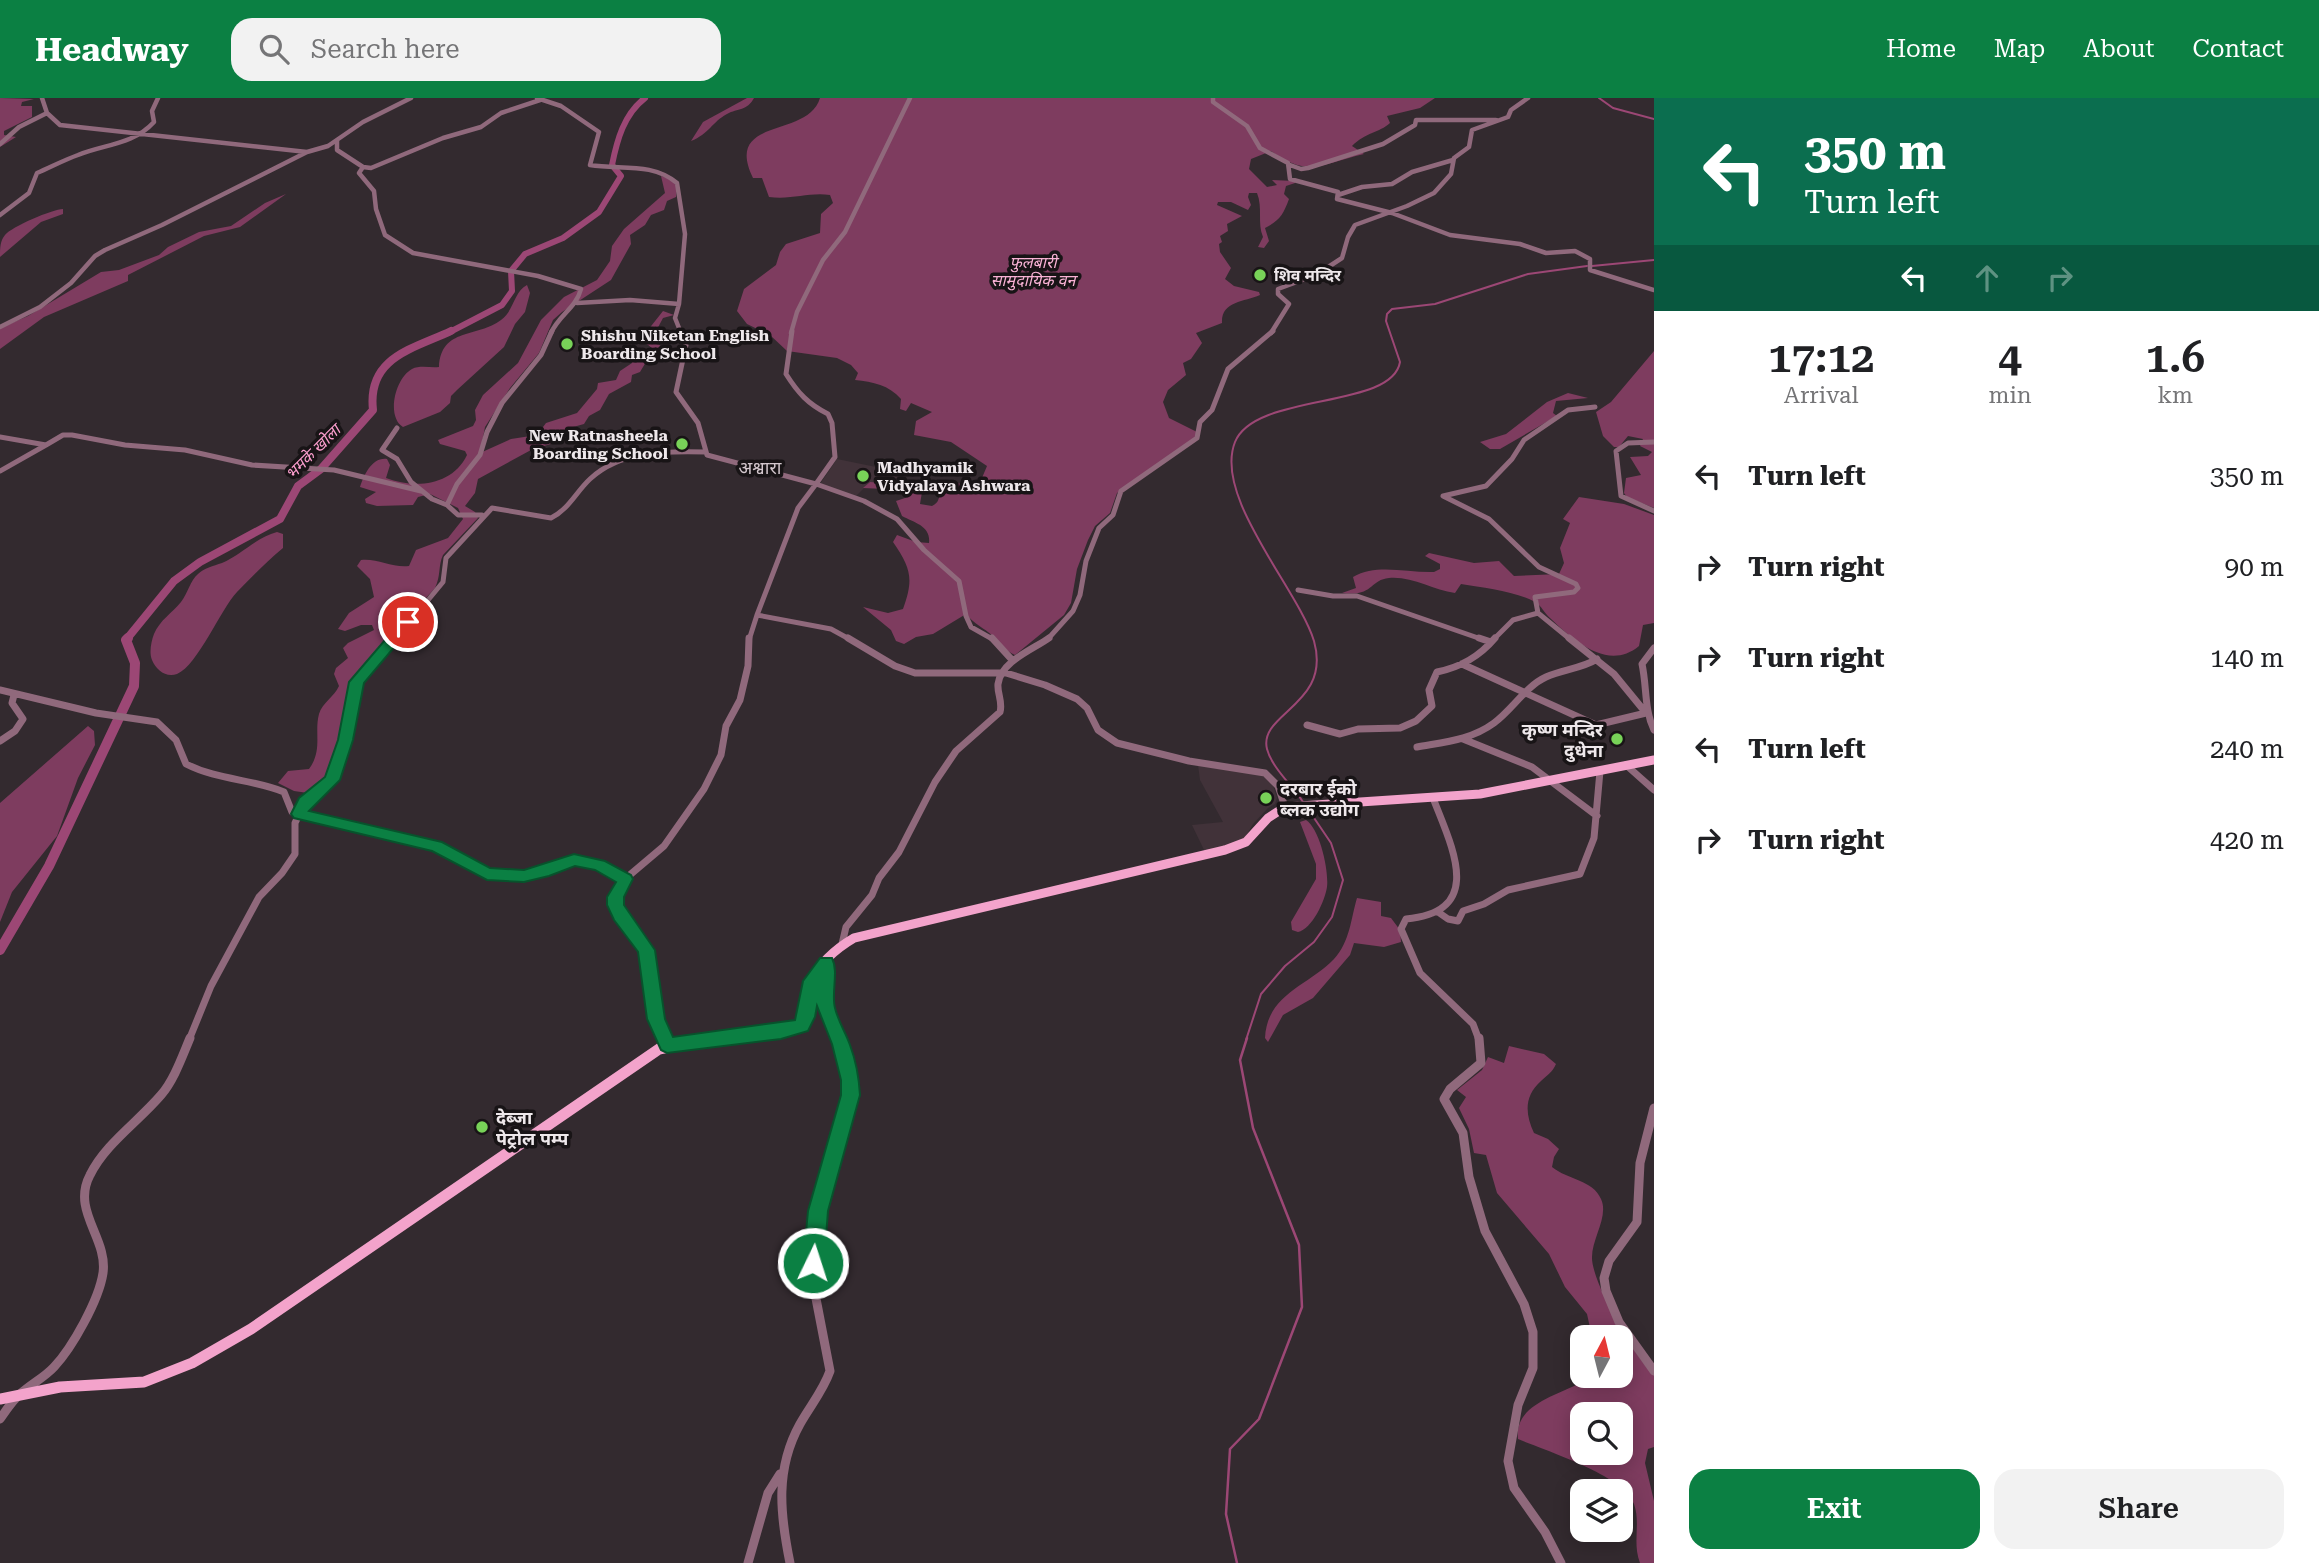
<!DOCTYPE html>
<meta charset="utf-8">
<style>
body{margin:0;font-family:"Roboto Serif","Noto Sans Devanagari",serif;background:#f2f2f2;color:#202124;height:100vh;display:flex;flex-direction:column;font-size:26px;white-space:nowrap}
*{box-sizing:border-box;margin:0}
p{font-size:23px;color:#757577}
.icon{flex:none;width:38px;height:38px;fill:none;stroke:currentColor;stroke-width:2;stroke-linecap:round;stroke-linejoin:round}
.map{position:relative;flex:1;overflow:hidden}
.panel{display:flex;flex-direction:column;background:#fff;width:665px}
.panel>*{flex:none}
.top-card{background:#0b6e4f;color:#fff;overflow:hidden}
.needle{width:46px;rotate:7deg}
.buttons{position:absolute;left:1570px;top:1227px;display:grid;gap:14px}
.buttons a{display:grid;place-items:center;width:63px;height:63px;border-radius:14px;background:#fff;box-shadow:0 4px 18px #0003;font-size:35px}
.pin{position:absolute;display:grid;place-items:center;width:60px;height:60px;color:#fff;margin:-30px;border:4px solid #fff;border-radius:50%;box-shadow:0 2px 7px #0007}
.me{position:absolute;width:77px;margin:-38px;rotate:4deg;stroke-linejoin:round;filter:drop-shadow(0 0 5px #0008)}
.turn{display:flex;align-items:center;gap:24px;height:147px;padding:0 35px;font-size:32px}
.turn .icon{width:91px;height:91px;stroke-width:2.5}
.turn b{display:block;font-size:49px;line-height:60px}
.lanes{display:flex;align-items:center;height:66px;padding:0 35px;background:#0003;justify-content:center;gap:35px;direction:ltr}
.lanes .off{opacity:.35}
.eta{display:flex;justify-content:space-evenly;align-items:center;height:119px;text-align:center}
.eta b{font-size:42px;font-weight:600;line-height:49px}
.primary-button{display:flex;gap:14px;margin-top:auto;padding:14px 35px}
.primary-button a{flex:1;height:80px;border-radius:21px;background:#0b8043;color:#fff;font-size:28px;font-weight:600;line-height:80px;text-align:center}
.primary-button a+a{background:#f2f2f2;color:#202124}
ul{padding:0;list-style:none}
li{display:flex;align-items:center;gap:21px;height:91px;padding:0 35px}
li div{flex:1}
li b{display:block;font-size:26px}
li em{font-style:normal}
header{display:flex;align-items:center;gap:42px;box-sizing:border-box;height:98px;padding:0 35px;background:#0b8043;color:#fff}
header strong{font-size:33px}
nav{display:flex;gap:38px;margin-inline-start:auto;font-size:24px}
.search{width:490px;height:63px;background:#f2f2f2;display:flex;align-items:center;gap:18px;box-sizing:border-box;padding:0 24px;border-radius:21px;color:#757577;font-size:26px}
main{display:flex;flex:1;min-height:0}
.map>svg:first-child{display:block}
.built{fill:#413239}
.green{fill:#7e3c5f;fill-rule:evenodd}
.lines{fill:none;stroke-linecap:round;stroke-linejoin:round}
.stream-far1{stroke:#9c4775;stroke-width:2}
.stream{stroke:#9c4775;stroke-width:2.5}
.river-far2{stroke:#9c4775;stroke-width:6}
.river-far1{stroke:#9c4775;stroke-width:8}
.river{stroke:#9c4775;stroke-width:10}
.minor-far3{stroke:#90697c;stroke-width:4.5}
.minor-far2{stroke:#90697c;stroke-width:5}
.minor-far1{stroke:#90697c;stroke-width:7}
.minor{stroke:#90697c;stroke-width:9}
.major-far1{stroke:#f3a3cb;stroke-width:9}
.major{stroke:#f3a3cb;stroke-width:11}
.route{fill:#0b8043;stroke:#07532c;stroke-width:2}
.poi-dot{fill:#78d258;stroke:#181416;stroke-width:2.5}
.labels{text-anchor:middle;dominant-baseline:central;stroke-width:7;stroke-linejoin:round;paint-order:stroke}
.far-park-label{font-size:16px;font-style:italic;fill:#f9b2d5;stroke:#181416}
.far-poi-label{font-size:16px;font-weight:bold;fill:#eee8eb;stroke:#181416;text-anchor:start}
.far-water-label{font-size:16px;font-style:italic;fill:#fc9ece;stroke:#181416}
.far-quarter-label{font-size:18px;fill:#d4c8ce;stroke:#181416}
.poi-label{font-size:18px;font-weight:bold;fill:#eee8eb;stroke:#181416;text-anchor:start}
</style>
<header>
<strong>Headway</strong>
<div class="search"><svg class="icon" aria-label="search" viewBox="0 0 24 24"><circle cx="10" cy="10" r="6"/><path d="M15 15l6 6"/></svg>Search here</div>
<nav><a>Home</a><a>Map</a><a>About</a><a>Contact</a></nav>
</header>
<main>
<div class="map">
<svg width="1654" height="1465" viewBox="0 0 1654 1465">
<rect width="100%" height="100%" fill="#332a2f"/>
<path class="built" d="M837,361l39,8 27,3 -5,14 -28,-2 -14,14 -36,-12z
M1198,667l65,10 10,10 4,13 -2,6 -7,4 -15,16 -10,17 -38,11 -13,-27 31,-3 -23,-42z"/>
<path class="green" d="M0,0l34,1 -12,3 -1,4h11v11l-28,14v4l12,2 -16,10z
M747,0h7c-7,13 -16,10 -27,16 -15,8 -18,20 -36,27l12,-19z
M820,0h615l-15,10 -33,8 3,7c-11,10 -24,9 -38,23l12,8c-40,9 -55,25 -93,-3l-20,8 -2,10 18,18 10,-2 -5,-5 23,1v2l-9,3 -2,8 5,5c-6,16 -9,21 -24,29l4,13 -5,7 -6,-1 5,-10c-6,-14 0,-29 -6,-44h-8l-1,4 3,8 -3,5 -17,-8h-13l-1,3 25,11 -15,8 1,7 -8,5 2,6 -3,2 1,8 11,16 -6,11 9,7 25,6 1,3c-16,7 -39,6 -38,28l-26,10 6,10 -11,16 -8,4 3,12 -18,15 -5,12 6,16 28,14 -1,5 -79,56 -7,20 -15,13 -7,14 -11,29 -6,34 -7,12 -49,40c-10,-4 -14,-12 -22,-19 -9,-8 -19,-12 -27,-22l-33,20 -17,3 -12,7 -8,-3 -5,-11 -28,-23 25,6 15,-4c11,-30 8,-41 -10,-67l4,-7 19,7 13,1c2,-17 -14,-20 -27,-27l-6,-15 12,-4 -1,-7 -44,-2 7,-6 28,2 26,-4 -4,24 12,2c8,-4 5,-7 10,-14 9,-13 25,-7 37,-7l8,-19 -36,-24 -37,-7 2,-14 16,-9 -21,-9 -5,8 -6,-2 1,-10c-12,-14 -28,-17 -46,-19l3,-7 -7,-8 -14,-7 -50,-7 -17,-16 -23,-11 -10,-13 7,-22 32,-24 4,-13 6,-8 34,-11 1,-19 12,-11 -3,-8c-21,-3 -38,5 -61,2l-7,-19h-9c-30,-62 55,-39 67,-80z
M661,78l11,3 5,8 -1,10 -9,4 -3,9 -13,5 -6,10 -15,10 1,9 -20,36 -49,32 -9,8 -14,33 -29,35 -25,39 -5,26 31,-14 26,-4 9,-12 31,-10 20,-24 1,-6 18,-3 4,-9 12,-8 -1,-7 22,-7 -6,-5 1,-14 15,-19 11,4 -11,3 -10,19 14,17 -21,8 -6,10 -8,3 -1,7 -22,12 -9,16 -11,6 -5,8 -18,5 -9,13 -26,8 -53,29 -3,14 -10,13 10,6 3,6 -35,37c-5,11 -2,21 -8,33l-76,84 -10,19 -6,44 -10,35 -8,12 -17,11 -14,-2 -16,-8 10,-12 21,-2c14,-19 5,-36 10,-55 3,-11 15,-17 20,-28l-5,-12 2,-6 12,-10 -5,-10 5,-5 26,-13 -2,-5h-11l-16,6 -7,-2 11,-16 25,-16 -4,-18 -13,-13 4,-6c16,-2 31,8 48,6l7,-16 32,-12 15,-19 -5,-11 -28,-14 -12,3 -5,8 -36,1 -11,-3 -1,-4 11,-7 -16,-5c4,-12 12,-30 27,-28l3,6 -4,13c29,11 66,8 81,-23l-2,-4 -25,-7 -2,-4 35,-14 3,-6 -1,-10 8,-15 35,-32 23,-43 23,-23 33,-17 13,-19 2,-15 12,-17 41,-36z
M286,96l-46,33 -36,9 -76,39v6l-84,36 -44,32v-21l28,-12 73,-44 18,-2 40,-15 9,-8 31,-15 32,-6 34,-23z
M63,111v5l-22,8 -41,35c0,-9 0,-16 5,-22 6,-8 48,-26 58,-26z
M527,187l3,8 -5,19 -10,12 -11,23 -47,43 -6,6 -1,7 -10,9 -37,15c-17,-10 -8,-49 9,-58 8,-4 18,-1 27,-2 2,-40 39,-29 62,-47 13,-9 13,-29 26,-35z
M1654,253v157l-27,-11 -3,-4 2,-15 15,-3 -11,-18 18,-1 4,-4 -12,-6 3,-7 -15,-3 -9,11h-5l-11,-11 -7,-24 15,-10z
M1568,295l20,5 -32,3 -3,12 4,3 -57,33h-10l-10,-7 26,-8 41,-32z
M1579,399l45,7 30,11v108l-11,2 -4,21c-31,26 -66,-6 -89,-28 -5,-4 -9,-13 -15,-16 -20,-11 -51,-14 -74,-18l-6,9c-22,-3 -43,-17 -66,-15 -20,2 -15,19 -47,15l14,-5 -3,-11c24,-14 54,-4 81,-5l6,-3v-5l-15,-8 4,-3 45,10 25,-2 15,15 45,-2 5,-11 -4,-15 10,-25 -7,-4z
M277,434l6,2v14c-17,14 -31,29 -46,44 -17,18 -39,73 -60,82 -11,4 -21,-4 -25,-14 -3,-7 -1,-18 2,-26 6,-14 18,-21 27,-32 7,-9 9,-21 17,-28 6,-6 15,-8 24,-11 19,-8 35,-26 55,-31z
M88,628l6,5 1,14 -17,33 -21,58 -45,56 -12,30v-119z
M1306,722c14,9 23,51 21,67 -2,14 -15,42 -29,45l-6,-2 -1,-8 25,-43v-15l-16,-42z
M1357,800l24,4v14l10,2 9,12 1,12 -17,5 -30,-4 -4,12 -37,43 -30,17 -15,27 -3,-4c2,-44 43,-52 69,-79 16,-17 17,-41 23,-61z
M1509,948l35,8 12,10c-4,9 -8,10 -15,17 -17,15 -16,33 -7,52l14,6 11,10 -5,8 -2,10c16,13 41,13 49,32 8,17 -9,39 -9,58 -1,24 43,101 62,118v72l-6,2 -3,14 9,38v62h-14c-8,-21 1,-39 -6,-59 -9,-28 -87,-53 -116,-65 -4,-34 38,-43 62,-56l5,-7h35v-39h-28l-5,-23 -22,-27 -16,-33 -52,-61 -11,-38 -12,-2 -5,-24 -10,-21 7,-11 -9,-7 25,-20 6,-13 16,6zM1582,1316h38v38h-38z"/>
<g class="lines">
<path class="stream-far1" d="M1599,0l14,10 41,11
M1592,168l62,-6
M1303,704c-10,-16 -31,-34 -36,-53 -9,-36 65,-44 47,-108 -16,-52 -101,-144 -79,-199 20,-50 157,-32 165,-80l-14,-41 1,-7 5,-5 43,-5 93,-30 59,-8
M1246,942l15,-46 24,-28 29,-24 18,-25 11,-37 -12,-37 -23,-34"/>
<path class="stream" d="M1237,1465l-11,-49 4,-65 29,-30 43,-112 -3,-62 -46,-117 -13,-68 7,-22"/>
<path class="river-far2" d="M448,235l54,-28 10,-14 -1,-20 14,-17 38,-16 36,-26 22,-36 -9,-11c5,-25 12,-51 33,-67"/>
<path class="river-far1" d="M126,542l48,-59 26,-19 80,-43 18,-33 23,-17 52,-59c-6,-53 40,-61 78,-79"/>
<path class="river" d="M0,852l49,-84 85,-180 1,-23 -9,-23 2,-2"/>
<path class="minor-far3" d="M42,0l5,15 13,12 247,27
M537,0l24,8 38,26 -9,33c30,5 62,-3 87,18l8,51 -6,70 -4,14 6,15
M1213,0v4l34,24 13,22 28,15 2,16 48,13 -1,7 55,14 58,22 70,9 26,9 29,-2 15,8v11l64,20
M337,42v10l26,17 -4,6 15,18 2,18 9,26 28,18 125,23 43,13c-5,19 -22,26 -30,44
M0,46l19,-17 28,-14
M1290,67l11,4 7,-1 75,-24 32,-19 1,-5h80
M363,69l8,1 72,-30 38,-11 20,-14 39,-13
M1338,97l24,-8 30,-3 20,-12 41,-12
M0,117l29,-22 8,-20c14,-6 27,-13 41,-18 27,-11 55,-10 76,-33l-2,-11 6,-13
M577,205l53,-3 49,4
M0,229l40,-20 31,-24 24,-27 10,-6 57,-25 145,-73 21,-6 35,-24 48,-24
M791,235l6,-21 26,-52 22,-28 65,-134
M1271,235l18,-29 -11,-10v-5l38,-14 26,-17 6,-21 7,-12 52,-19 27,-13 17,-19 3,-16 15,-11 3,-17 36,-13 3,-7 17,-12"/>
<path class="minor-far2" d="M680,233l6,14 -10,47 22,31 9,32 109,29 -18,24 -41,107 74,14 20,11
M792,233l-6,43c12,19 22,30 42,40l4,9 3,34 -19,27 48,17 33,18 27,31 35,31 7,35 5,11 23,13
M397,330l-15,22 15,9 14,23 21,17 15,6 11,10h24
M0,339l46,8 17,-10h9l53,10 60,5 67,15 82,5 87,21
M1654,344l-26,1 -12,8 5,45 33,15
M0,373l46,-26
M1443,398l46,23 50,48 37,17 2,4 -4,4 -39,5 3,16 33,27
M1443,398l43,-10 26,-27 12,-19 44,-30 27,-3
M447,407l10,-21 23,-29 7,-23 15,-29 39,-48 11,-24
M1298,492l35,6h24l127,44
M395,542l48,-58 3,-24 46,-50 59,10c18,-9 25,-26 39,-39 31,-29 76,-28 116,-27
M749,542l8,-25
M1047,542l26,-29 7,-16 6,-34 13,-33 14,-13 8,-24 76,-53 3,-16 12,-12 16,-41 45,-38
M1493,542l20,-20 25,-7"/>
<path class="minor-far1" d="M848,540l47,28 20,7h91l39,12 32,14 10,9 11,22 19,13 72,18 76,12 13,13 7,21
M992,540l21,23
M1479,540l12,4
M1654,550l-12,16c5,23 2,45 12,66
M1462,566l134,61 50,-12 -32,-39 -45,-36
M0,592l96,23 61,9 19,18 10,24c31,16 66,15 98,28l8,20 145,35 50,27 37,2 50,-16 25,5 26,14
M1307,627l33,9 18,-5 42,-1 16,-7 16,-15 -3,-16 8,-18c24,-5 42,-15 58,-34
M1463,641l69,28 65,49
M0,643l15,-10 8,-12 -11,-16 2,-8
M1417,649c27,-5 54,-7 77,-24 18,-13 32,-37 52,-46 17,-8 35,-8 51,-18
M1626,667l28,25
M1433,700c19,49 53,114 -27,121l-5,10 19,44 53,51 6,16
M1438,814l10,7 10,2 5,-10 21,-7 24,-14 72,-16 14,-36 6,-67
M842,846l4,-17 26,-32 7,-17 20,-26 36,-70 21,-31 44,-39c3,-10 -3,-19 -2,-28 3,-23 36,-35 51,-46
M826,865v37l12,40
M189,942l22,-54 48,-89 23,-24 13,-19v-31l10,-21 27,-22 13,-40 12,-58 5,-9 35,-35
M665,942c-13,-29 -7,-62 -19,-92 -8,-19 -27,-29 -31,-51l10,-18 39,-33 40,-57 17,-34 5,-29 14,-26 8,-34 1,-28"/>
<path class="minor" d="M664,940l3,7
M1479,940l2,25 -31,26 -6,10 19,34 6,44 16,54 39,73 9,28v36l-15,37 -10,56 6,27 31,44 16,31
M1654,1010l-14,55 -3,59 -28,39 -5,17 2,13 13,31 35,49
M0,1321c5,-7 10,-15 16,-21 11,-12 27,-19 38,-31 18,-19 45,-67 49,-94 5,-35 -32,-62 -13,-98 15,-31 48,-53 71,-80 13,-15 21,-38 29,-57
M748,1465l20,-70 12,-19
M790,1465c-10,-49 -15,-94 10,-139 10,-18 23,-33 30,-53l-17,-88 1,-40 4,-32 32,-116 -2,-18 -10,-39"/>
<path class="major-far1" d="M703,942l89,-10c21,-13 10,-30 19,-49 9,-18 26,-33 43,-43l371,-88 21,-8 22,-24 17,-11 195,-13 174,-34"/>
<path class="major" d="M0,1301l60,-12 84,-5 48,-19 59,-34 408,-280 55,-11"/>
</g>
<path class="route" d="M408,519l5,2v6l-49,58 -11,57 -13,40 -31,31 133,31 48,26 34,2 50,-16 31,7 26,14 2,4 -9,18v8l31,45 10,69 8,18 122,-17 8,-39 17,-23h12c7,14 -1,35 3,50 3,13 11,25 15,37 6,16 9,33 10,50l-32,116 -4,52 -3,7 -8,2 -7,-2 -3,-7 5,-52 33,-116v-15l-9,-36 -15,-38 -2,11 -7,14 -27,8 -114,14 -6,-3 -14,-31 -9,-67 -24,-32 -7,-15v-8l9,-15 -21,-12 -20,-4 -26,10 -25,6 -37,-2 -55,-29 -138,-33 -3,-4 8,-16 26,-21 13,-37 11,-58 54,-63z"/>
<g class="poi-dot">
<circle cx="1260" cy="177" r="7"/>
<circle cx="567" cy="246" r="7"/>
<circle cx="682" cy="346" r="7"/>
<circle cx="863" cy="378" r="7"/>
<circle cx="1617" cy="641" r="7"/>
<circle cx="1266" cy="700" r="7"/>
<circle cx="482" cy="1029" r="7"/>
</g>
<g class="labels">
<g class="far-park-label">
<text x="1033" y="164">फुलबारी<tspan x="1033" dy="18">सामुदायिक वन</tspan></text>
</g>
<g class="far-poi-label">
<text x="1274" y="177">शिव मन्दिर</text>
<text x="581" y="237">Shishu Niketan English<tspan x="581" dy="18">Boarding School</tspan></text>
<text x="668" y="337" text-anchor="end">New Ratnasheela<tspan x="668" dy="18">Boarding School</tspan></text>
<text x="877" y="369">Madhyamik<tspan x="877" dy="18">Vidyalaya Ashwara</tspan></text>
</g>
<g class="far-water-label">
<text transform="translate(313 354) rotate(-45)">भमके खोला</text>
</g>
<g class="far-quarter-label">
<text x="760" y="369">अश्वारा</text>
</g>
<g class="poi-label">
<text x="1603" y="631" text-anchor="end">कृष्ण मन्दिर<tspan x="1603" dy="21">दुधेना</tspan></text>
<text x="1280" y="690">दरबार ईको<tspan x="1280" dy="21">ब्लक उद्योग</tspan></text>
<text x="496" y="1019">देब्जा<tspan x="496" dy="21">पेट्रोल पम्प</tspan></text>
</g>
</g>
</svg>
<div class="buttons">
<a><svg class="needle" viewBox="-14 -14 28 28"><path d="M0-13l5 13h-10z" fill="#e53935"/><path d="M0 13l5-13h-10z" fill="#757577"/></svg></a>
<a><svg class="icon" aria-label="search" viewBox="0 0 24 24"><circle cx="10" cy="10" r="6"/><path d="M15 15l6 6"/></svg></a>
<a><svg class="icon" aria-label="layers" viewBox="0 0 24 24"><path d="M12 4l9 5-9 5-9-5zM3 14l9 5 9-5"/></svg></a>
</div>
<div class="pin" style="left:408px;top:524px;background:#d93025"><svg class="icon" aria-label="arrive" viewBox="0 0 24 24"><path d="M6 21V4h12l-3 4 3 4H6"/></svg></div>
<svg class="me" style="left:813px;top:1165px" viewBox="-20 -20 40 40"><circle r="17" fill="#0b8043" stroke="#fff" stroke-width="3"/><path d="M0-11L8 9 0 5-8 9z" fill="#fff"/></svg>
</div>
<section class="panel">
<div class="top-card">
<div class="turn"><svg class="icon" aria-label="left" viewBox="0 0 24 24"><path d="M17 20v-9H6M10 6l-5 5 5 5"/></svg><div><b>350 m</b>Turn left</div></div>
<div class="lanes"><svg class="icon" aria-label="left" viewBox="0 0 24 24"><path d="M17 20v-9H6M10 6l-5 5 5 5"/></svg><svg class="icon off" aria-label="ahead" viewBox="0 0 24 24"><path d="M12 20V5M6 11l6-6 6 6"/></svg><svg class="icon off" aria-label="right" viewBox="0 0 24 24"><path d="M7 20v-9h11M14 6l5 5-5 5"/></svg></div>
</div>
<div class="eta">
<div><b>17:12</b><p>Arrival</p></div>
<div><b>4</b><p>min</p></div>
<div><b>1.6</b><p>km</p></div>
</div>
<ul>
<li><svg class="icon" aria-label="left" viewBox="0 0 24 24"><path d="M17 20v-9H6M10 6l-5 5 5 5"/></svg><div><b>Turn left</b></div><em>350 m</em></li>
<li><svg class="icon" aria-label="right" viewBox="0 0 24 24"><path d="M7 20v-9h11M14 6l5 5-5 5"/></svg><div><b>Turn right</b></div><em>90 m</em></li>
<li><svg class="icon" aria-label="right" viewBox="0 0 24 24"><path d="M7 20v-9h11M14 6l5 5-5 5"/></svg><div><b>Turn right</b></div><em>140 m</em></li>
<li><svg class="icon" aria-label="left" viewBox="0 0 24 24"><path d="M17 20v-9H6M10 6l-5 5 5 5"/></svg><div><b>Turn left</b></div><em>240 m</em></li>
<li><svg class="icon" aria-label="right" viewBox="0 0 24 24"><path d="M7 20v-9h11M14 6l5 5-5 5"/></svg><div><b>Turn right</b></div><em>420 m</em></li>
</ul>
<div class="primary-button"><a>Exit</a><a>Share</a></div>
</section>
</main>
